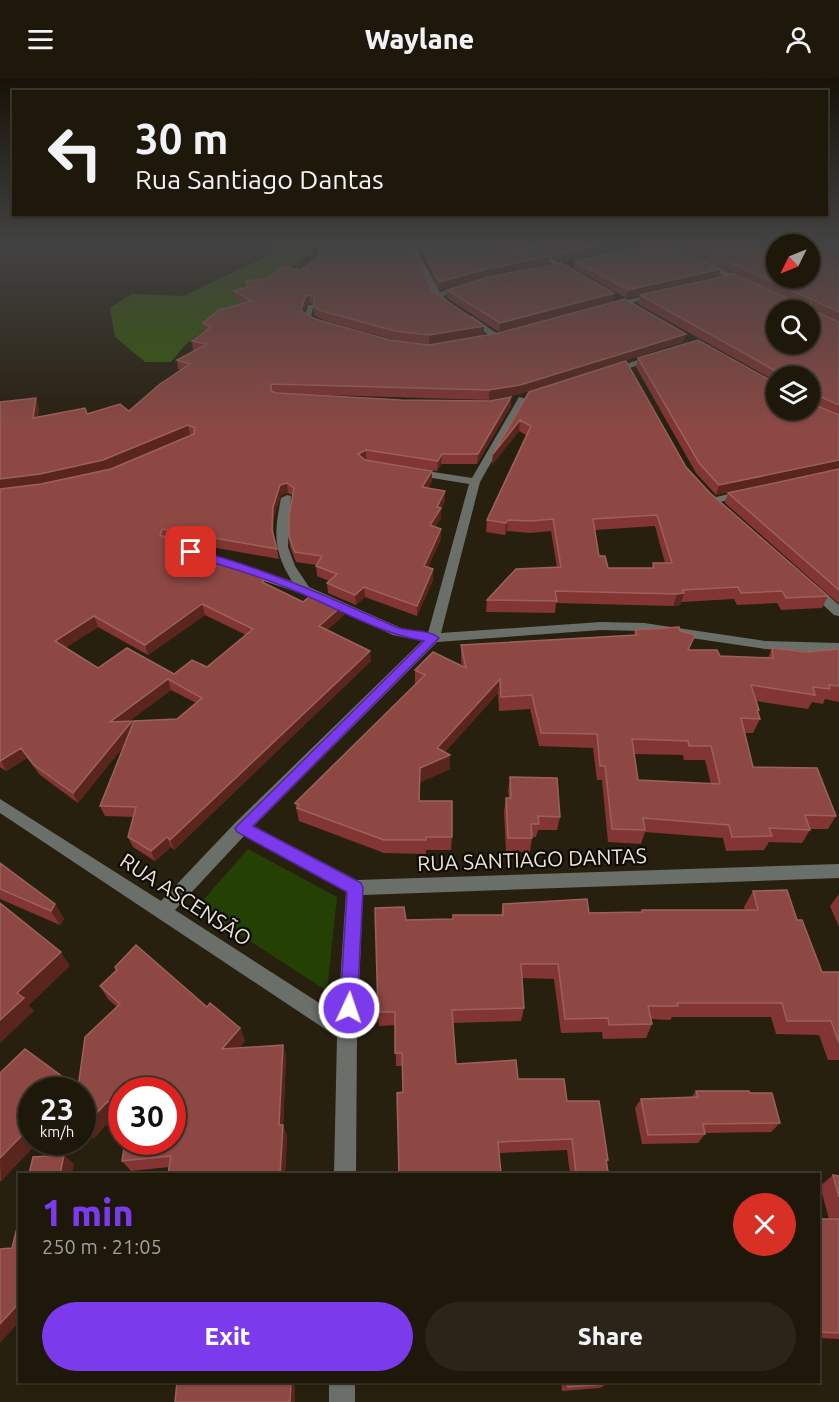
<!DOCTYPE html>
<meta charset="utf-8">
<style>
body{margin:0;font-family:Ubuntu,sans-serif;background:#2b2519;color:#f1f3f6;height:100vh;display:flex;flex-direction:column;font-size:22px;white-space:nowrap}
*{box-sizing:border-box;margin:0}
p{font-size:20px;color:#a1a09d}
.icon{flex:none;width:33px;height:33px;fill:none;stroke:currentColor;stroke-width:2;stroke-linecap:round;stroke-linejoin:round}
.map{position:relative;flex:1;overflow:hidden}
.drawer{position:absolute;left:18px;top:1095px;width:802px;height:210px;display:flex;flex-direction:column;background:#1e180b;border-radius:0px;box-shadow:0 2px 4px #0004,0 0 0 2px #3c372c}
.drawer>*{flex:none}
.guide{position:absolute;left:12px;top:12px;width:816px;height:126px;border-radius:0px;box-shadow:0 2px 4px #0004,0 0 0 2px #3c372c;background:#1e180b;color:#f1f3f6;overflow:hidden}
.needle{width:39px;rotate:227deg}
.controls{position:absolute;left:766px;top:156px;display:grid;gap:12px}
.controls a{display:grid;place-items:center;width:54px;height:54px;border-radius:50%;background:#1e180b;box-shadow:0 2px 4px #0004,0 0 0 2px #3c372c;font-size:30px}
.speed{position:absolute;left:18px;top:999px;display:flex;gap:12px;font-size:30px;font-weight:700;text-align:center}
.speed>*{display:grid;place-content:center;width:78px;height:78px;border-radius:50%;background:#1e180b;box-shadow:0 2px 4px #0004,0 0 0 2px #3c372c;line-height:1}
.speed small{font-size:15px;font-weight:400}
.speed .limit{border:9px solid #d22;background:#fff;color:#111}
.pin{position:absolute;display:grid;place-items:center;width:51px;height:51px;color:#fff;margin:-26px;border-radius:12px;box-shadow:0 3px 9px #0006}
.me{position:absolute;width:66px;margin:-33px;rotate:3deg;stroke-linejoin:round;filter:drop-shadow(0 0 4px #0008)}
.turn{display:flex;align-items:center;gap:21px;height:126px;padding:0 24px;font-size:27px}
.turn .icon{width:78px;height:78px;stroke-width:2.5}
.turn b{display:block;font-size:42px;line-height:51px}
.round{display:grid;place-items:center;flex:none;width:63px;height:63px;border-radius:32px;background:#2b2519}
.headline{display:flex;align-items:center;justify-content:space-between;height:102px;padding:0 24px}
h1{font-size:36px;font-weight:800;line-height:45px;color:#7c3aed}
.cta{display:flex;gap:12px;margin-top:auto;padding:12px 24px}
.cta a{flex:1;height:69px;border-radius:36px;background:#7c3aed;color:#fff;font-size:24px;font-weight:800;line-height:69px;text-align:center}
.cta a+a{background:#2b2519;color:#f1f3f6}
header{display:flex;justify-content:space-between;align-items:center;height:78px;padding:0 24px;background:#1e180b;font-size:27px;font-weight:800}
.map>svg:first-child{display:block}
.green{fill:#244003}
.forest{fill:#365c06}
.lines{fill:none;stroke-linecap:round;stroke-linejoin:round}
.minor{fill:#6a7069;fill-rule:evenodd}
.wall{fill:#823532;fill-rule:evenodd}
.shaded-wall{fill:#59251c}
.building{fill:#8d4844;stroke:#9c615c;stroke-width:1.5;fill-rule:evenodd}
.route{fill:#7c3aed;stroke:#51269a;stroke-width:1.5}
.labels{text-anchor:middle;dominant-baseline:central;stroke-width:4.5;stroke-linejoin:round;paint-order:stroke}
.street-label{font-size:21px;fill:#ebe5db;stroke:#0e0a04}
</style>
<header><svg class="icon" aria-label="menu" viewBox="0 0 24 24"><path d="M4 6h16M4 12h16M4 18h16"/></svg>Waylane<svg class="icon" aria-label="person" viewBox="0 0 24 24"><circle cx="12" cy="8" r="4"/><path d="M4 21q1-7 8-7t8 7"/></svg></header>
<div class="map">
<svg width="839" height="1324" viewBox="0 0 839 1324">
<rect width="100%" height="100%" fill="#28200f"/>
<path class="green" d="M248,771l89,48 -10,94 -130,-84z"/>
<path class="forest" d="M264,167h58l-136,99 -15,18h-26l-30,-25 -5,-29 22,-14 52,2 89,-43z"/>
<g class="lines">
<path class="minor" d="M405,167h7l5,5 23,42 27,-7 4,2 -28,9 5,5 -1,2c-18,0 -23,-29 -31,-43 -3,-6 -8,-10 -11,-15z
M520,167h8l49,27 -7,2z
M703,183l46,20 1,2 -7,2 -43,-20z
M658,214h3v4l-52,12 -4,-2z
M308,227h6l-3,11 15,8v4h-6l-16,-9z
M469,238h3l30,21 -7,2 -29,-19v-4z
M657,275l4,3 -1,2 -49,16 -4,-3z
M519,319l8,2 -47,83 -39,151 160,-11 43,1 121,18 74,2v10l-74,-4 -121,-18 -43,-1 -164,12 -183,184 103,54 482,-16v14l-476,17 -6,137 -1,142h-22l3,-137 -337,-224v-14l161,102 75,-79 186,-181 -29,-6 -93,-42 -99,-33v-6l4,-1 87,28c-19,-30 -18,-49 -11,-83l6,-3 4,1 -3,51 7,19 14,21 92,41 27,5 41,-149 -55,-9 -5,-3 5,-3 58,9zM244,758l102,56 -8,123 -163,-105z
M745,412l5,3 -1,2 -37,9 -6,-3 2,-2z
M811,505l4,1 24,21v11l-5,-1 -27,-25 -2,-3 2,-3z
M329,1304h26v20h-26z"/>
</g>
<path class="wall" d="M317,167l115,46 52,35v9l-55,9 -34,-4 -72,-20 -9,-5v-11l-4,-1 -4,2 -2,8 11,6 75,21 39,5 257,-11 -3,8 -164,52 -30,6 -192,-6 104,6 89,1 21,-4v9l-34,58h-36l-4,7 -71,-11h-1l67,21 -4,7 17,3v10l-4,7v10l-6,9 6,2v10l-13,28 5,2v11l-16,36 -52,-19 -9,8 -28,-12 -1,-10 2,-2 -12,-5 -1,-11 -20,-3 -6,-15 -1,-11 4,-40 -5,-3 -7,2 -7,22v19l5,23 -107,-19 131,62 40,3 1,10 -17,15 44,31 -197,189 -3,-3 -16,14 -22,-14 -5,-10 6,-20 -29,-1 -5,-10 23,-59 -45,56 -38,-28 -13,-17 -21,13 -6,-4v-365l39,6 -1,9 91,-6 52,-41 -3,-1 -1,-9 18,-10h-2l-1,-9 13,-9 -2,-9 40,-20 -8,-4 -1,-8 13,-4 -1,-6 20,-2 35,-9 18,-15zM190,357h1l-80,34 -60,13 55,-12zM205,537l41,20 -39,32 -33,7 -76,-6 -33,-20 33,-21 50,28zM171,612l25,13 -19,16 -44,3 -4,-1z
M415,167h114l19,19 -61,13 -48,13 -15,-34z
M532,167h111l-81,16z
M672,167h167v17l-27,-11v1l27,10v207l-123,26 -20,-22 -60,-106 2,-9 139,52 33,-34h-33v6l-139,-78 2,-9 125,-7z
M575,183l146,8 -2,7 -93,22 -52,-30z
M447,212l167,3 -1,8 -114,31 -52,-34z
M529,314l157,75 24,26 118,103 -6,12 -41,2 -4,-7 -40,2 -3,-6 -53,3 -1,3 -7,1 -117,-3 -1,10 -69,-1 1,-12 70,-33 -6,-36 -21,2 -23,-2 -2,4 -19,-3 1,-12 39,-85 -7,-4 -27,34 1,-11zM655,448l10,37h-12l-1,5h-44l-9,-12 -4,-26z
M839,391v135l-114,-101 3,-10z
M635,552l45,1 10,19 30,6 48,2 4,-10 34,4 33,-3v53l-14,-3 -2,5 -11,-2 -4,7 -52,-8 3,9 -1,4 2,5 -7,14h-9l9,34 83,49 -8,13h-19l1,1 -8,13 -33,-1 -5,8 -38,1 -3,-13 -78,-6 -4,12 -33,-2 -6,-62h-5l-4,-32 -54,-2 -9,-37 -31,2 -1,-18 -53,59 5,17 -30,13v19l32,36 -1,13h-25v4l-42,-1 -85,-32 -4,-18 121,-118 -1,-1v-14l47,-4 -1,-7v-14l173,-10zM634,676l49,1 1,5h21l6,24 -73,-4z
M510,699l50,40 -3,13h-19l-2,7h-4l-2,15 -24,-1 -2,-39 2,-14h3l-1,-7z
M0,785l55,41 9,15 -4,6 -60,-26z
M753,813l44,29 25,52h17v88h-11l-9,-25 -43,-1 -5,-17h-99l-2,3 -19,-1 1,5 -6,14 -43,1 -1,-7 -41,1 -7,-54 -32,-1 2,30 -3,13 -68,2 3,41 62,15 49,22 41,59 -1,3 1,9 -2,2h-36l-3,-24 -68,3 -96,-61v-26h-7l-1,-41 -16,1 -1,-14 28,-92 47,-1 48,-4 2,-11 86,9 52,-1 1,-2h103l-1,-3z
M839,816v33l-9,-21z
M136,867l71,62 3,-4 30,25 5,13 -6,7 44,-3 3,12 -3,69 4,10 -2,38h-117l1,-7 -38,4 -9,-10 3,-19h47v-52h-50v27l-5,-4 -24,26 -10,-11 -1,-38h-50v52h6l-37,39h-1v-108l25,-24 53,39 7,-51 32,-30 -9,-8 -8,-13 16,-16 -1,-3z
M696,1013l54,2 30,30 -9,9 -66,1v1l-7,9 -56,1 -7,-36 6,-9 50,-1z
M833,1097l6,1v163l-20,-1v-119h10l-9,-33z
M561,1304h45l1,2 -7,4 -38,3z"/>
<path class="shaded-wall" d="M604,167h39l-81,16 1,-8z
M549,178l-1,8 -61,13 -48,13v-8l48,-13z
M721,191l-2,7 -93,22 2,-8z
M614,215l-1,8 -114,31 1,-9z
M309,217l1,8 -4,2 -4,15 -1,-9 4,-14z
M484,248v9l-55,9v-9z
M686,256l-3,8 -164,52 -30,6v-10z
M511,319v9l-34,58 1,-10z
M36,320l3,10 -3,19 -3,-9z
M520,342l-1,11 -27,34 1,-11z
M188,347l2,10 -84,35 -62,14 -44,5v-10z
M366,372v10l-7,4 -1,-10z
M442,376l-1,10 -4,7 1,-10z
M839,382v9l-123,26 3,-10z
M432,393v10l-10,16v-10z
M287,405l1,10 -7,2 -7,22v23l-2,-10 1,-23 7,-22z
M445,413v10l-4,7v10l-11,17v-10z
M508,442l-1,11 -2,4 1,-12z
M441,451v10l-17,37v-10z
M433,491v11l-16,36v-10z
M364,509l1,10 -9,8 -1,-10z
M684,515l-4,12 -7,1 4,-12z
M202,526l3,11 -57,40 -3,-10z
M343,527l1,10 -24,21 -1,-10z
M94,538l4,11 -39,25 -4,-11z
M370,573l1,10 -197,189 -4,-10z
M168,601l3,11 -56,42 -5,-10z
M500,601l-2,14 -60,67 12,-5v14l-30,13v-14z
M132,643l4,10 -58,72 -5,-10z
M21,670l6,10 -21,13 -5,-10z
M167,759l4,10 -16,14 -4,-10z
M55,826l9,15 -4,6 -9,-14z
M61,874l9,14 -41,39 5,6 -34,32v-23l17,-27z
M240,950l5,13 -18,20 -5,-12z
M283,967l3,12 -3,69 4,10 -2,38h-5l-1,-49z
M108,1023l9,12 -24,26 -10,-11z
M32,1047v17h6l-37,39 -1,-23z
M64,1077l10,9 -2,10h-12z
M20,1224v19l-20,22v-19z
M291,1304h4v20h-5z"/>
<path class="building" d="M318,167h90l5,5 19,41 52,35 -55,9 -34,-4 -73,-20 -9,-5 2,-9 -6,-2 -4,2 -4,14 14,8 75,21 39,5 70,-12 126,-34 61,35 -166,51 -31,5 -218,-6v7l5,2 125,7 89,1 21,-4 -33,57h-36l-4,7 -72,-11 -8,4 7,6 67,11 -10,16 23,4 -8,16 4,1 -11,17 11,4 -17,37 9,3 -16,37 -53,-19 -9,8 -28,-12 10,-9 -21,-8 6,-10 -27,-4 -6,-16v-20l5,-28 -7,-5 -7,2 -7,22 -1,23 5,19 -115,-20 -2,6 105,45 -3,2 41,20 12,-10 28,13 -24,21 51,25 -200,189 -3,-3 -16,14 -23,-14 8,-30 -36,-1 34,-85 43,-2 25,-21 -34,-19 -58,43 22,-1 -59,72 -39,-28 -13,-17 -21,13v-272l41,-5 70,-15 83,-35 1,-6 -7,-3 -85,35 -63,14 -40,5v-77l36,-4 -3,20 52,-10 2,6 33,-10 9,7 31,-27 30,-20 -13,-4 30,-16 -15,-3 19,-14 -8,-4 16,-13 33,-9 -18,-10 14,-4 -2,-6 20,-2 18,-12 17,3 20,-16zM202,526l51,25 -46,38 -15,-7 -18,14 -47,-26 -29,20 -43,-27 39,-25 51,29z
M421,167h108l20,11 -62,13 -48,13 -15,-34z
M548,167h56l-41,8z
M650,167h19l52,24 -93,21 -53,-29z
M691,167h86v33h33v-33h1l1,7 27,10v50z
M818,167h21v8z
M561,185l53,30 -114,30 -53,-33 42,-13z
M734,196l66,30 11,-1 1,7 27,12v83l-27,-12 -2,10 29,12v45l-120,25 -20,-22 -61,-105 60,-18 79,44v26h33v-34h-29v-2l-141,-79zM777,232h33v34h-33z
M626,283l60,106 24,26 118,103 -42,2 -4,-7 -41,2 -3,-6 -55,3 1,3 -7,1 -122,-3 2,10 -70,-1 29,-31 45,-2 -8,-48 -22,2 -23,-1 -2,3 -19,-3 44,-94 -11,-6 -27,34 36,-62zM657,437l15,48h-19l1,5h-46l-3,-12h-6l-6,-37z
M839,391v121l-111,-97z
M679,549l1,4 15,4 -7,15h29l3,6 53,2 -1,-10 34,4 33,-3v37l-10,-1 1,4 -17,-2 2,8 -64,-10 8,25h-2l3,9 -19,-1 12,49 64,1 19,48 -31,-1 5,15 -41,-2 3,8 -40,1 -3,-12 -86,-7 2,12 -33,-1 -7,-63h-5l-3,-32 -56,-1 -9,-38 -31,2 -1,-18 -63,69 13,7 -30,13 -1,33h33v36h-26v3h-42l-87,-32 2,-3 -4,-2 130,-128 -10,-5 18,-18 33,16 -5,-23 176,-10 -2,-5zM632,661l56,2 1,5h22l9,38 -82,-4z
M510,699l47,1 3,39 -22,-1 1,8h-8l1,14h-24l-2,-40h5z
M0,785l55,41 -4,7 -51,-22z
M787,812l10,30h5l20,52h17v71l-8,-22h-44l-5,-18h-105l1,3h-30l4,18 -43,1 -1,-7 -43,1 -7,-55h-37l3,44 -72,2 4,54 60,-4 2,19h46l3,22h32l9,59h-2l2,12 -32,1 -4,-34 -74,3 3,32h-102l-2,-81 6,-1 -1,-39h-7v-41h-17l-3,-104 29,-1 2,13 47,-1v-4h50v-11l84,-5 2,14 53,-1v-2h116l-5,-19z
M0,825l61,49 -44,41 7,5 -24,22z
M136,867l71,62 3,-4 30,25 -18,21 61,-4 -4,80h4l-3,49h-112l3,-18 -49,5 3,-19h47v-52h-50v24l-14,-13 -25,27 -1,-38h-50v35l-32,33v-85l25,-24 53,39 7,-51 35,-33 -20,-18 17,-16 -2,-3z
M696,1013h53l1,2h22l8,30 -77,1 2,10 -57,1 -7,-36 57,-2z
M64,1077l-4,19h-31l4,-17z
M833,1097l6,1v21z
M20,1138v86l-20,22v-75l12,-1z
M819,1141h20v114l-20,-1z
M177,1304h114l-1,20h-115z
M567,1304h39l1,2 -39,3z"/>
<linearGradient id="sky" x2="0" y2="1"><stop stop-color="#161208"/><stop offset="0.47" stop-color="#424242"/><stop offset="1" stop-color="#424242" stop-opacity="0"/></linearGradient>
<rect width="839" height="352" fill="url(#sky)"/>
<path class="route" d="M191,471c71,18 138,48 205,78 12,5 34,2 43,11l-186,188 108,57 2,5 -6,120 -2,6 -6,2 -7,-2 -2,-6 7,-116 -110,-60 -2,-4 189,-187c-45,-8 -83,-31 -124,-48 -37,-16 -75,-27 -113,-38l-1,-3z"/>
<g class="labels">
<g class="street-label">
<text transform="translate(532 781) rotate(-2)">RUA SANTIAGO DANTAS</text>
<text transform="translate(186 821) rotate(33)">RUA ASCENSÃO</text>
</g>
</g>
</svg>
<div class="controls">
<a><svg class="needle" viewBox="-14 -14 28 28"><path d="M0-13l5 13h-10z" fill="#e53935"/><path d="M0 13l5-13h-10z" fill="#a1a09d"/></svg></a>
<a><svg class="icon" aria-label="search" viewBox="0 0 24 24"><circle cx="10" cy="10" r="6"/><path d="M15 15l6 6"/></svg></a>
<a><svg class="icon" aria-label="layers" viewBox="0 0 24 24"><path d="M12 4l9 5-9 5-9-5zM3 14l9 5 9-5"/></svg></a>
</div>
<div class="speed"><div>23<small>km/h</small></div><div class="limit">30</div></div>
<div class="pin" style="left:191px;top:474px;background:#d93025"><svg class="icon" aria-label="arrive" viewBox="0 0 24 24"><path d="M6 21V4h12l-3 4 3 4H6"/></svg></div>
<svg class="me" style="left:349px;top:930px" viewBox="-20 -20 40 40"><circle r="17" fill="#7c3aed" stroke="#fff" stroke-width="3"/><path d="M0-11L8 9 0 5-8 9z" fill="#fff"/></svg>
<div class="guide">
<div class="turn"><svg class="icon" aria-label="left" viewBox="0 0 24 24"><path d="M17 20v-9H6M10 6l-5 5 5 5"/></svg><div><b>30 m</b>Rua Santiago Dantas</div></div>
</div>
<section class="drawer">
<div class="headline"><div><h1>1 min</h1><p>250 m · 21:05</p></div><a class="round" style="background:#d93025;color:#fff"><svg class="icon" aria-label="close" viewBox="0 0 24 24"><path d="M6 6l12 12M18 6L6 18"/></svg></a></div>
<div class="cta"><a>Exit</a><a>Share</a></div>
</section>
</div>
